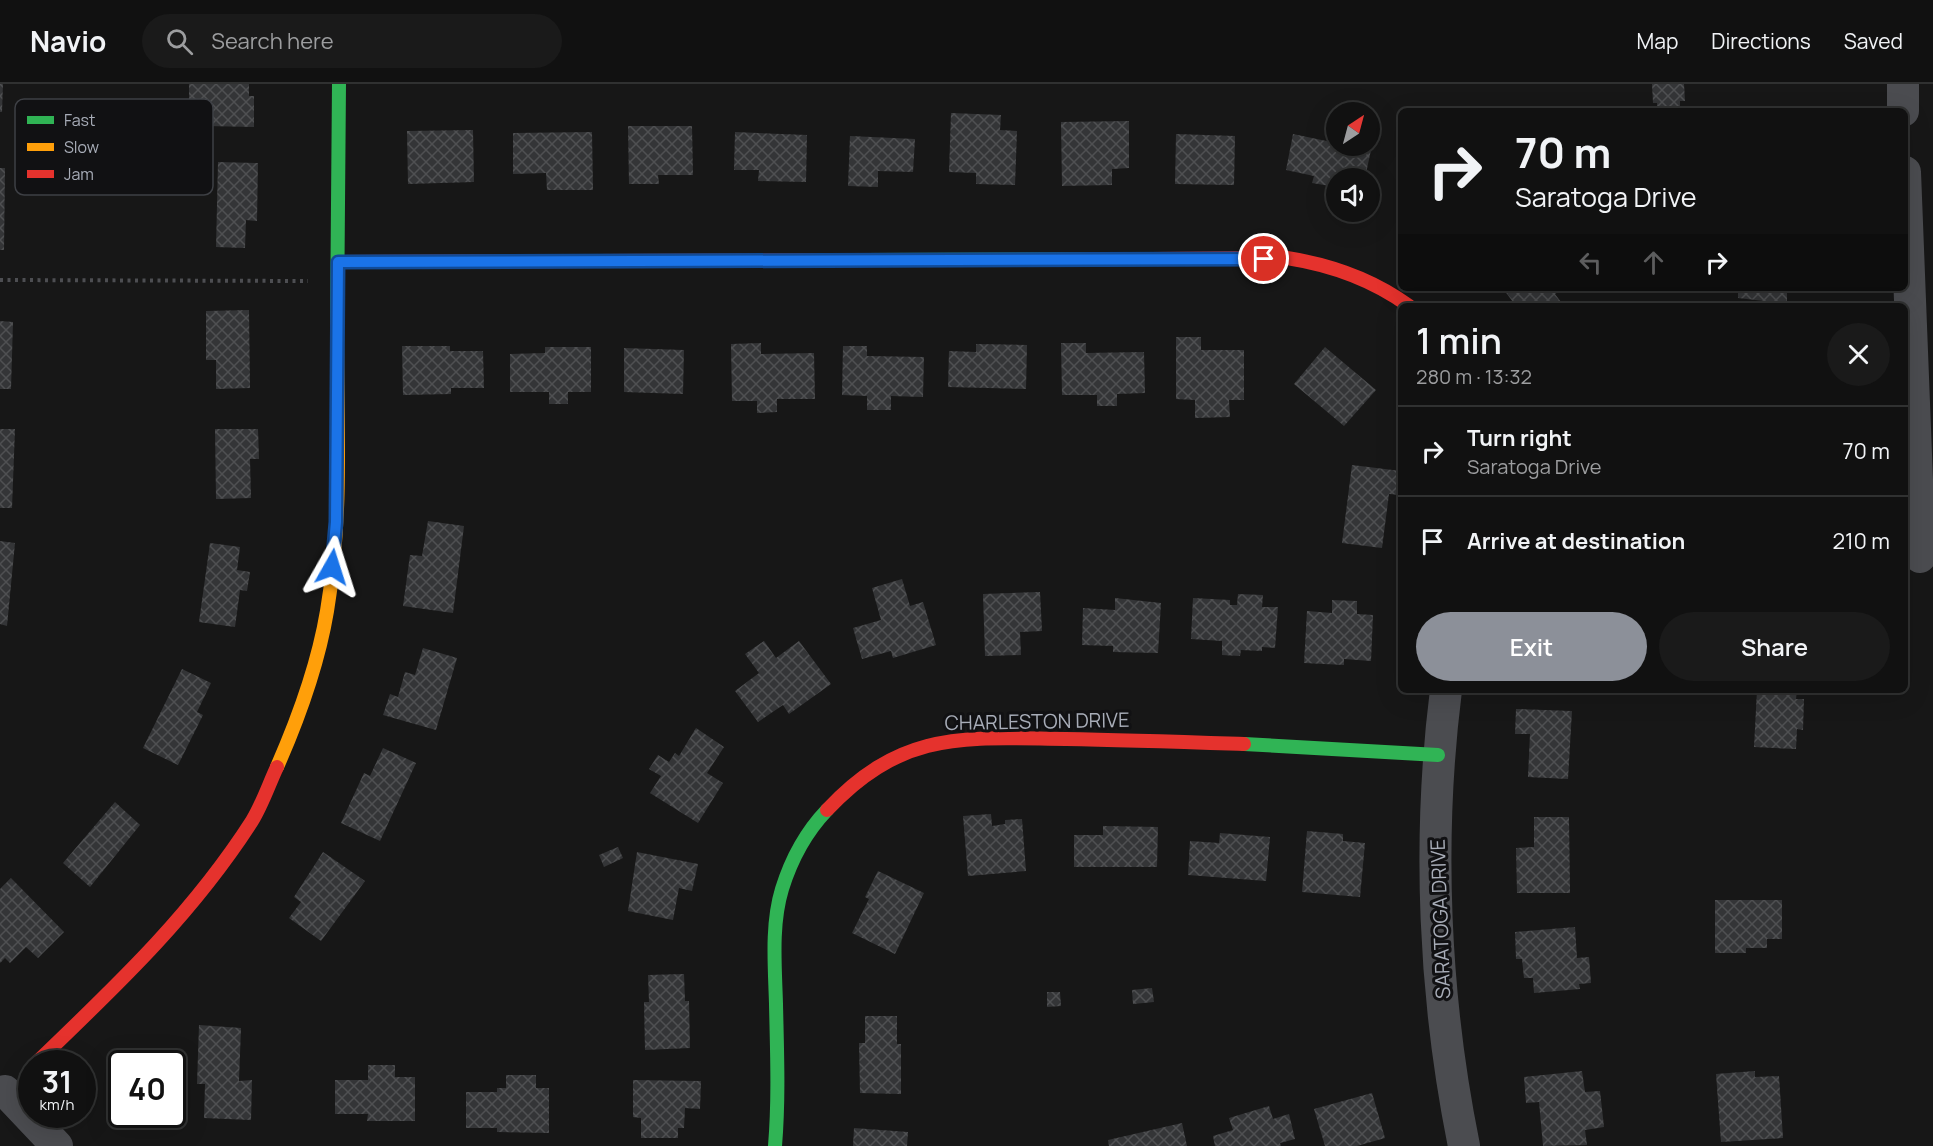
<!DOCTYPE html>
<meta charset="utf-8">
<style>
body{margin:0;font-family:Manrope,sans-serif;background:#1a1a1a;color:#f1f3f6;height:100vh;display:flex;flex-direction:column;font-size:22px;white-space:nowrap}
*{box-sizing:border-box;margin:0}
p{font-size:20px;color:#9c9d9f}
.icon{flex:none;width:33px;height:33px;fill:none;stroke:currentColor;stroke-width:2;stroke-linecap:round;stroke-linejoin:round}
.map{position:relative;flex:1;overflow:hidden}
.panel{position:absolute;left:1398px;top:219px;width:510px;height:390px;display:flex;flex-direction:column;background:#111;border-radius:9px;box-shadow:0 6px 24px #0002,0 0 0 2px #303131}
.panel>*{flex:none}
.banner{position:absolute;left:1398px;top:24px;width:510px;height:183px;border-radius:9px;box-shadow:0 6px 24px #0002,0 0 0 2px #303131;background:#111;color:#f1f3f6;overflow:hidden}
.needle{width:39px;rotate:36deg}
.buttons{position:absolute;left:1326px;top:18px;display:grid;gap:12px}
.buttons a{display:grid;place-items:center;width:54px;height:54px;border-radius:50%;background:#111;box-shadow:0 6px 24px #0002,0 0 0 2px #303131;font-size:30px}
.speed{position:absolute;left:18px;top:966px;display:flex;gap:12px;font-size:30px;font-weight:700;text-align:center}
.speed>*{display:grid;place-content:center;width:78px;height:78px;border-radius:50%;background:#111;box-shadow:0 6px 24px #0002,0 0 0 2px #303131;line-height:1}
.speed small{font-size:15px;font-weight:400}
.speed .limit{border:3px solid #111;border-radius:9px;background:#fff;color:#111}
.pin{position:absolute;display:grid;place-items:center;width:51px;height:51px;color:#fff;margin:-26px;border:3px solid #fff;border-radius:50%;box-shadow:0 2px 6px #0007}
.me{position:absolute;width:66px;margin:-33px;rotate:6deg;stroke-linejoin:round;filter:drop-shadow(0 0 4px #0008)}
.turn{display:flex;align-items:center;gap:21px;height:126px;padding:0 18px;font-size:27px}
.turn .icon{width:78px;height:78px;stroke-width:2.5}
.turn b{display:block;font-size:42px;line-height:51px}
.lanes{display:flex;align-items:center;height:57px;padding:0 18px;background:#0003;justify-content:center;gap:30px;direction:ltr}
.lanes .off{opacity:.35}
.round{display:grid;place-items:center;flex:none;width:63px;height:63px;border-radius:32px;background:#1a1a1a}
.summary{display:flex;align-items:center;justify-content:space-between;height:102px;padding:0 18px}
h1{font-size:36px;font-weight:600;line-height:45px}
.button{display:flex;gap:12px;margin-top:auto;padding:12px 18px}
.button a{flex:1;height:69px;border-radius:36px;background:#8c9099;color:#fff;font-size:24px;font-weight:600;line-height:69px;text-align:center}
.button a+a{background:#1a1a1a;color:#f1f3f6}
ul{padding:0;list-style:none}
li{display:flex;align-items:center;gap:18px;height:90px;padding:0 18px;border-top:2px solid #303131}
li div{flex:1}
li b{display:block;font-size:22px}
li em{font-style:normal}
header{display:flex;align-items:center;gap:36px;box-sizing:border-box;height:84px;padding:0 30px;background:#111;border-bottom:2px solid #303131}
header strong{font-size:28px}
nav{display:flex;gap:33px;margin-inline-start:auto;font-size:21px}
.search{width:420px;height:54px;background:#1a1a1a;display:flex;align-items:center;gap:15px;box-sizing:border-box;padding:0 21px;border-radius:33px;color:#9c9d9f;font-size:22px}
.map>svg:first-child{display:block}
.building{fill:url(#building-cross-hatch)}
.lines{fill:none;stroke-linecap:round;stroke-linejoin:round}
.path{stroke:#4d4e52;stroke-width:4;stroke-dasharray:3 4.5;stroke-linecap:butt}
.street{stroke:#4b4c50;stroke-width:32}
.fast{stroke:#30b455;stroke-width:14}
.slow{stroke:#ff9f0a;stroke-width:14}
.jam{stroke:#e5322d;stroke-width:14}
.route-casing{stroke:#114b97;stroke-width:15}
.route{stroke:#1a73e8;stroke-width:10}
.labels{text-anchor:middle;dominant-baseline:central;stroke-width:6;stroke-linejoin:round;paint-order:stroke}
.street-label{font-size:20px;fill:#a8adb8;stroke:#111113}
.key{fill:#111113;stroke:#3e4045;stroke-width:1.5}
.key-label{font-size:16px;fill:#a8adb8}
</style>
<header>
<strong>Navio</strong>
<div class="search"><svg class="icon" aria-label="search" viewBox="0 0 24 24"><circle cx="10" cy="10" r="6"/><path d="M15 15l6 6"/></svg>Search here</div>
<nav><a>Map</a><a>Directions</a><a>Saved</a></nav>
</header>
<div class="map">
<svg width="1933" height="1062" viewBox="0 0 1933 1062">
<defs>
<pattern id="building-cross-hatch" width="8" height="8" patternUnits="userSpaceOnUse" patternTransform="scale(1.5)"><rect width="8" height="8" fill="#343537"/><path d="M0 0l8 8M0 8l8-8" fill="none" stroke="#4f5052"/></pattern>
</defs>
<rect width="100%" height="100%" fill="#171717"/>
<path class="building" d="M0,0h3l-1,28h-2z
M189,0h60v12h5v31l-48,-1v-24h-17z
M1652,0h32l1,17h-5v7l-23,2v-7h-4z
M951,29l50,2 -1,15 17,1 -2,54 -39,-1v-11l-27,-1z
M1129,37v47l-17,1v16l-50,1 -1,-64z
M628,42h64l1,49h-35l1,9h-30z
M473,46l1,52 -66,2 -1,-53z
M592,48l1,58h-46l-1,-17 -33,1v-41z
M735,48l72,3 -1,47 -48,-1 1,-11h-25z
M1176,50l59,2 -1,49 -59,-1z
M1293,50l43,9v3l35,4 -6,28h-29v9l-24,-4 2,-7 -28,-6z
M850,52l65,3 -2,33 -35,-1v16l-30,-1z
M218,78l40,1 -1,58 -11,-1 -1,28 -29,-1z
M0,84h5l-1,82h-4z
M1507,204h57l-9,6 9,12h-48l-12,-16z
M1738,204h49v18h-22l-1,-5 -26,-3z
M249,226l1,78 -34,1v-29h-10v-49z
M0,237l13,1 -2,67h-11z
M1176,253h25v13h43v50h-15l1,17 -35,1v-18l-19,-1z
M761,259v11l53,-1 1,46h-38v13l-20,1v-12h-25l-1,-57z
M1061,259h25v10l58,-1 1,41 -28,1v12h-20v-11h-35z
M976,260l51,1 -1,44 -78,-2 1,-36 27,1z
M402,262h48v5h33l1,37h-33v6l-48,1z
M843,262h24v10l57,1 -1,40 -32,-1v14h-24v-14l-25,-1z
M545,263h46v45h-23v12h-19v-12h-39v-38l35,-1z
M1325,263l51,43 -32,36 -50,-42z
M624,264l60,2 -1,44 -59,-2z
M0,345h15l-3,79h-12z
M215,345h43l1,30h-9l1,39 -35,1z
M1352,381l49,6 -1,24 -11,-1 -7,54 -40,-5z
M428,437l36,5 -11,87 -50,-7 7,-51 12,1z
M0,457l15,2 -8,83 -7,-2z
M210,459l30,4 -3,23 13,2 -3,19 -7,-1 -5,37 -36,-5z
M902,495l8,27 13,-4 13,43 -43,13 -2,-7 -29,8 -9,-31 28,-8 -9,-32z
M1040,508l2,39 -22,1 1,23 -36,1 -2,-62z
M1238,510l25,1 -1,12h16l-3,41 -13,-1v4l-21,-1 -1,6 -18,-1v-14l-31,-2 2,-41 37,2v5h7z
M1115,514l46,5 -3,50 -45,-1v-6l-31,-1 1,-37 32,2z
M1332,516l25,1v13l16,1 -2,46 -27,-2v6l-40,-2 3,-52 25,2z
M764,557l12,17 23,-17 32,43 -42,30 -6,-9 -25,17 -23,-31 24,-18 -14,-19z
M423,564l34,10 -21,72 -53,-15 7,-21 8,3 7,-25 10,3z
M182,585l29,14 -14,29 6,3 -25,50 -35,-17z
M1757,606h40l-1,9h8l-1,31 -6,-1 -1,20 -42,-2z
M1516,625l56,2 -4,68 -40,-2 2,-43h-15z
M696,644l28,19 -17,26 16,10 -25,40 -48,-30 11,-17 -12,-7 9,-14 11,7 6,-9 4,3z
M383,664l33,15 -36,78 -39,-18 23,-50 6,3z
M115,718l25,23 -50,62 -27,-24z
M991,730l1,12 13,-2v-4l17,-1 4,52 -58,5 -5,-60z
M1534,733h35l1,76h-53l-1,-45 18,-1z
M1103,742l55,1 -1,40h-83v-32h29z
M1307,747l36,3v7l22,2 -5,54 -58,-5z
M1220,749l50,4 -4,44 -78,-6 2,-34 29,2z
M618,763l5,11 -19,9 -5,-12z
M323,768l42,29 -44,60 -32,-23 12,-16 -7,-5z
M637,768l61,12 -6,27 -13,-3 -6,32 -45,-9z
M878,787l46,22 -29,61 -43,-21 17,-34 -4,-2z
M11,794l53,54 -26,26 -12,-11 -16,16 -5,-5 -5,5v-74z
M1715,816h67v39h-15v9h-21v5h-31z
M1575,843l2,31 12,-1 2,26 -12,1 1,5 -46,4 -1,-15h-9l-2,-19h-6l-1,-27z
M684,890l1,27h4l1,47 -45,2 -1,-48h5l-1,-27z
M1152,904l2,14 -21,2 -1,-14z
M1047,908h13l1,14 -14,1z
M865,932h32v28h4v50l-41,-1 -1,-50h6z
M199,941l42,3 -2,53 13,-1 -1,40 -47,-2 1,-34h-8z
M368,981h27v12h20v44h-48l1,-7h-33v-34h33z
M1582,987l3,21 15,-1 4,36 -19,3 2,15 -44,1 -4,-44 -13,1 -2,-26z
M1755,987v6l24,-1 4,62 -62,4 -5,-68z
M506,991h30v13h13v45l-52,-1v-4h-31v-36h31v-4h9z
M633,996l68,1 -1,28 -15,-1 -1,20h-6v10h-37v-20l-8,-1z
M1372,1009l13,45 -28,8h-32l-11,-37z
M1269,1022l4,13 16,-5 6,25 -15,4 1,3h-66l-2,-10 20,-6 -4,-12z
M1182,1039l5,23h-78l-1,-6z
M854,1044l54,4 -1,14h-54z"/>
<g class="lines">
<path class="path" d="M0,196l308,1"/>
<path class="street" d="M1903,0v27
M1905,88l15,385
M1446,606c-19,150 -12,308 18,456
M5,1007l52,55"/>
<path class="fast" d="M863,176l289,-1
M337,240l2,-240
M1244,660l194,11
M775,1062c4,-48 2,-95 1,-142 -1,-37 -5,-79 6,-115 9,-29 24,-57 45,-79"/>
<path class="slow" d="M277,683c22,-50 41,-102 50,-156 16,-94 10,-192 10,-287"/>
<path class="jam" d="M1152,175l135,-1c45,7 85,21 122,48
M338,178l525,-2
M827,726c76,-81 138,-72 239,-71 59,1 118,3 178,5
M35,980c80,-77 156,-148 217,-243 10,-16 17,-37 25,-54"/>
</g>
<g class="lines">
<g class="route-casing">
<path id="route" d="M332,483l4,-45 2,-260 926,-3"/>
</g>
<use href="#route" class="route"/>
</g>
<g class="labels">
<g class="street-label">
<text transform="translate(1037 637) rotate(-1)">CHARLESTON DRIVE</text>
<text transform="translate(1440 835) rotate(-92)">SARATOGA DRIVE</text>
</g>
</g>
<rect x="15" y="15" width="198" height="96" rx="9" class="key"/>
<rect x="27" y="32" width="27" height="8" fill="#30b455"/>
<rect x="27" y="59" width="27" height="8" fill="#ff9f0a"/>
<rect x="27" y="86" width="27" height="8" fill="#e5322d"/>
<g class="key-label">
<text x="64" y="42">Fast</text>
<text x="64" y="69">Slow</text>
<text x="64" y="96">Jam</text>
</g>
</svg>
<div class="buttons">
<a><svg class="needle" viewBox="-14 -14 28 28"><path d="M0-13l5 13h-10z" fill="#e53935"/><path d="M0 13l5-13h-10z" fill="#9c9d9f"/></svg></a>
<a><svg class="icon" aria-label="sound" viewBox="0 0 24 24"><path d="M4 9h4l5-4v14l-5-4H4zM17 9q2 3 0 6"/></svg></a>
</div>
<div class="speed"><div>31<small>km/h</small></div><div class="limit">40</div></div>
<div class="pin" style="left:1264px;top:175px;background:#d93025"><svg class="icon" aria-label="arrive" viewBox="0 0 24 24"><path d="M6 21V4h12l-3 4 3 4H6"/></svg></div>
<svg class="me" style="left:332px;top:483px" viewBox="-20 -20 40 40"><path d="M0-17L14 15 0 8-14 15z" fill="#1a73e8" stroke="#fff" stroke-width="4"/></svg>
<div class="banner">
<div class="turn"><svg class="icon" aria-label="right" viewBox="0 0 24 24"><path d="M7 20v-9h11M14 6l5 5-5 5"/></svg><div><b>70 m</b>Saratoga Drive</div></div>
<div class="lanes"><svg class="icon off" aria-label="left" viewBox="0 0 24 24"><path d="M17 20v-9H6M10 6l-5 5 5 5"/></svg><svg class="icon off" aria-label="ahead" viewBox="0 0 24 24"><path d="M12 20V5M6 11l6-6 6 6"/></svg><svg class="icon" aria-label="right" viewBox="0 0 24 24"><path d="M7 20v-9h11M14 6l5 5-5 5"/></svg></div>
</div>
<section class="panel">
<div class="summary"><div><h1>1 min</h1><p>280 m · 13:32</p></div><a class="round"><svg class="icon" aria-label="close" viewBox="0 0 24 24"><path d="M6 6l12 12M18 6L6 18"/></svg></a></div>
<ul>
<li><svg class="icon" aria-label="right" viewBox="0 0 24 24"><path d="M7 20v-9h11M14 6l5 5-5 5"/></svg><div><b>Turn right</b><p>Saratoga Drive</p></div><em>70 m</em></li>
<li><svg class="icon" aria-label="arrive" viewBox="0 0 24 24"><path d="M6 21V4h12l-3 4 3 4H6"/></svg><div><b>Arrive at destination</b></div><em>210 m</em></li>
</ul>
<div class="button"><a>Exit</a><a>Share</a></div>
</section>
</div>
